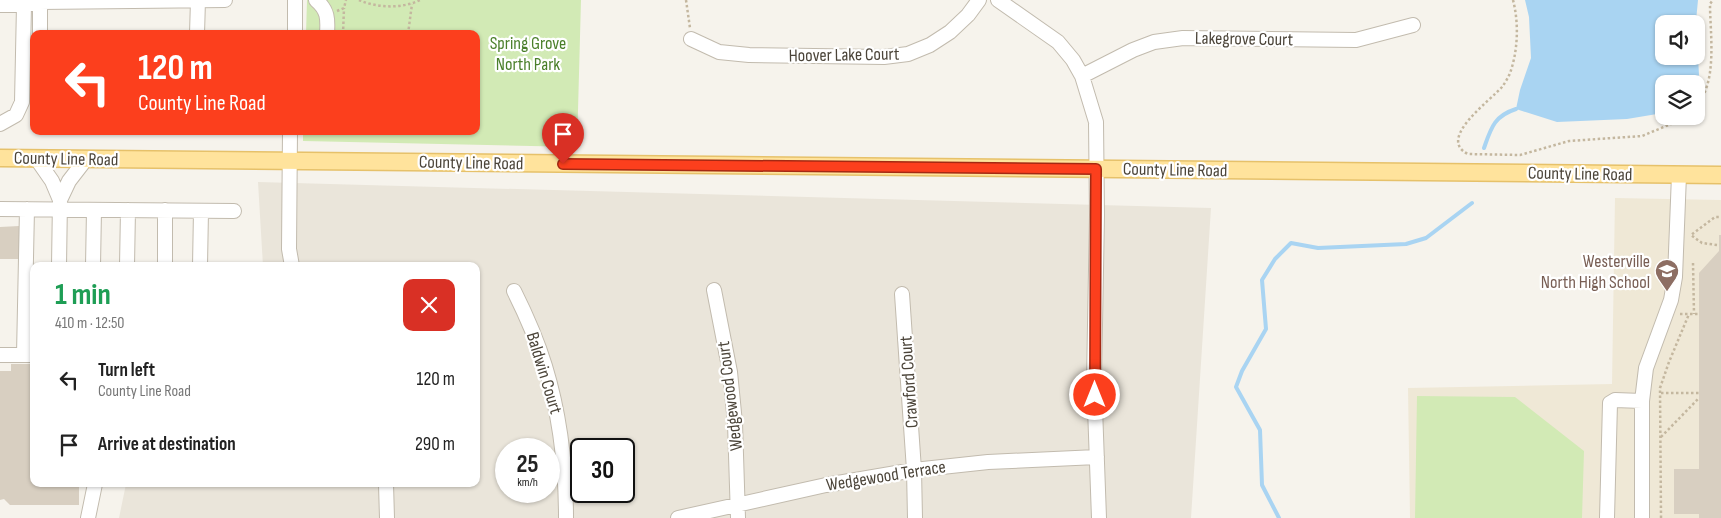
<!DOCTYPE html>
<meta charset="utf-8">
<style>
body{margin:0;font-family:"Sofia Sans Condensed",sans-serif;background:#f2f2f2;color:#222;height:100vh;display:flex;flex-direction:column;font-size:19px;white-space:nowrap}
*{box-sizing:border-box;margin:0}
p{font-size:16px;color:#767676}
.icon{flex:none;width:28px;height:28px;fill:none;stroke:currentColor;stroke-width:2;stroke-linecap:round;stroke-linejoin:round}
.map{position:relative;flex:1;overflow:hidden}
.sheet{position:absolute;left:30px;top:262px;width:450px;height:225px;display:flex;flex-direction:column;background:#fff;border-radius:10px;box-shadow:0 1px 4px #0004}
.sheet>*{flex:none}
.hud{position:absolute;left:30px;top:30px;width:450px;height:105px;border-radius:10px;box-shadow:0 1px 4px #0004;background:#fc3f1d;color:#fff;overflow:hidden}
.controls{position:absolute;left:1655px;top:15px;display:grid;gap:10px}
.controls a{display:grid;place-items:center;width:50px;height:50px;border-radius:10px;background:#fff;box-shadow:0 1px 4px #0004;font-size:25px}
.speed{position:absolute;left:495px;top:438px;display:flex;gap:10px;font-size:25px;font-weight:700;text-align:center}
.speed>*{display:grid;place-content:center;width:65px;height:65px;border-radius:50%;background:#fff;box-shadow:0 1px 4px #0004;line-height:1}
.speed small{font-size:12px;font-weight:400}
.speed .limit{border:2px solid #111;border-radius:8px;background:#fff;color:#111}
.pin{position:absolute;display:grid;place-items:center;width:42px;height:42px;color:#fff;margin:-51px -21px;border-radius:50% 50% 50% 0;rotate:-45deg;box-shadow:0 0 5px #0007}
.pin .icon{rotate:45deg}
.me{position:absolute;width:55px;margin:-28px;rotate:0deg;stroke-linejoin:round;filter:drop-shadow(0 0 4px #0008)}
.turn{display:flex;align-items:center;gap:18px;height:105px;padding:0 25px;font-size:22px}
.turn .icon{width:65px;height:65px;stroke-width:2.5}
.turn b{display:block;font-size:35px;line-height:42px}
.round{display:grid;place-items:center;flex:none;width:52px;height:52px;border-radius:10px;background:#f2f2f2}
.head{display:flex;align-items:center;justify-content:space-between;height:85px;padding:0 25px}
h1{font-size:30px;font-weight:700;line-height:38px;color:#1e9e55}
ul{padding:0;list-style:none}
li{display:flex;align-items:center;gap:15px;height:65px;padding:0 25px}
li div{flex:1}
li b{display:block;font-size:19px}
li em{font-style:normal}
.map>svg:first-child{display:block}
.residential{fill:#eae5da;fill-rule:evenodd}
.education{fill:#efe8d6}
.green{fill:#d2eab5}
.water{fill:#a9d4f2;fill-rule:evenodd}
.lines{fill:none;stroke-linecap:round;stroke-linejoin:round}
.stream{stroke:#a9d4f2;stroke-width:4}
.building{fill:#d8cfc1}
.minor-casing{stroke:#c2bbae;stroke-width:16}
.major-casing{stroke:#e6c16a;stroke-width:19}
.path{stroke:#c4b79f;stroke-width:2.5;stroke-dasharray:2.5 2.5;stroke-linecap:butt}
.minor{stroke:#fff;stroke-width:14}
.major{stroke:#ffe39c;stroke-width:16}
.route-casing{stroke:#a42913;stroke-width:12}
.route{stroke:#fc3f1d;stroke-width:9}
.labels{text-anchor:middle;dominant-baseline:central;stroke-width:4.5;stroke-linejoin:round;paint-order:stroke}
.street-label{font-size:18px;fill:#4b4439;stroke:#fff}
.park-label{font-size:18px;fill:#4a7f2a;stroke:#fff}
.education-label{font-size:18px;fill:#785e54;stroke:#fff;text-anchor:end}
</style>
<div class="map">
<svg width="1721" height="518" viewBox="0 0 1721 518">
<rect width="100%" height="100%" fill="#f6f3ec"/>
<path class="residential" d="M258,182l953,26 -20,310h-1072l7,-34h350v-218h-213zM506,449h43v42h-43zM581,449h43v42h-43z"/>
<path class="education" d="M1615,198l106,2v318h-311l-2,-130 204,-4z"/>
<path class="green" d="M307,0h274l-4,147 -274,-6v-10h173v-97h-170z
M1417,396l98,1 69,54 -2,67h-167z"/>
<path class="water" d="M1525,0h173l-2,21 3,54 -4,9h-31v26l-7,4 -30,5 -70,3 -41,-13 4,-19 11,-32 -2,-41zM1664,24h32v32h-32z"/>
<g class="lines">
<path class="stream" d="M1484,148c7,-20 10,-32 32,-39
M1279,518l-17,-33 -2,-55 -24,-43 6,-16 24,-42 -4,-49 13,-21 16,-16 27,5 88,-4 20,-6 46,-35"/>
</g>
<path class="building" d="M19,226v33h-19v-32z
M1719,235h2v283h-22v-4h-25v-45h25v-196l20,-22z
M11,364h23v120h45v21h-69l-6,-6 -4,1v-129h11z"/>
<g class="lines">
<g class="minor-casing">
<path id="minor" d="M295,0v34
M316,0c12,10 12,19 11,34
M998,0l60,42 15,18 9,16 14,46 1,93 -3,165 5,138
M40,2v32
M0,5h24l16,-3 185,-2
M197,34l1,-34
M691,39l28,13 30,3 135,2 24,-3 22,-9 20,-13 18,-17 11,-15
M1082,76l51,-26 21,-8 29,-4 173,2 57,-15
M0,124l16,-9 6,-13 2,-97
M290,131l-1,118 3,17
M36,158l16,23 8,19
M0,209l234,2
M59,266l1,-66 9,-19 17,-22
M93,266l1,-56
M127,266l1,-56
M165,266v-56
M200,266l1,-55
M714,290l16,82 5,51 3,95
M514,291c12,24 23,49 31,75 15,49 21,101 21,152
M902,294l12,176 1,48
M0,355h33
M24,355l3,-146
M386,484l1,34
M88,518l7,-34
M678,518l148,-33 88,-15 74,-8 109,-5
M1607,518l3,-115 5,-3 27,1
M1642,518v-117l4,-33 25,-68 4,-23 4,-102"/>
</g>
<g class="major-casing">
<path id="major" d="M0,158l1721,17"/>
</g>
<path class="path" d="M359,0c18,8 43,9 61,0
M686,0l4,28
M1513,0c6,23 5,51 -3,73 -2,5 -5,10 -8,14 -11,13 -66,52 -34,67l52,1 49,-14 73,-5 41,-17 3,-3
M337,11l7,-3 2,-8
M343,34l1,-26
M408,34l4,-30
M1696,105c22,-21 14,-72 14,-101l3,-4
M1717,245l-15,-2 -11,-8 24,-18h6
M1693,263l1,51
M1680,314h20
M1661,393h39
M1661,437l38,-39
M1661,518l-1,-130 9,-26 20,-48"/>
<use href="#minor" class="minor"/>
<use href="#major" class="major"/>
</g>
<g class="lines">
<g class="route-casing">
<path id="route" d="M563,164l533,5 -1,226"/>
</g>
<use href="#route" class="route"/>
</g>
<defs>
<g id="school-pin" transform="scale(1.25)"><path d="M0 17L-7.5 6A9.5 9.5 0 1 1 7.5 6Z" fill="#8d6e63" stroke="#fff"/><path d="M0-5L7-2L0 1L-7-2ZM-4 1L0 2.5L4 1V4Q0 6-4 4Z" fill="#fff"/></g>
</defs>
<g fill-rule="evenodd">
<use href="#school-pin" x="1667" y="271"/>
</g>
<g class="labels">
<g class="street-label">
<text transform="translate(1244 39) rotate(1)">Lakegrove Court</text>
<text transform="translate(844 55) rotate(-1)">Hoover Lake Court</text>
<text transform="translate(66 159) rotate(1)">County Line Road</text>
<text transform="translate(471 163) rotate(1)">County Line Road</text>
<text transform="translate(1175 170) rotate(1)">County Line Road</text>
<text transform="translate(1580 174) rotate(1)">County Line Road</text>
<text transform="translate(544 373) rotate(73)">Baldwin Court</text>
<text transform="translate(909 382) rotate(-94)">Crawford Court</text>
<text transform="translate(730 396) rotate(-97)">Wedgewood Court</text>
<text transform="translate(886 476) rotate(-9)">Wedgewood Terrace</text>
</g>
<g class="park-label">
<text x="528" y="43">Spring Grove<tspan x="528" dy="21">North Park</tspan></text>
</g>
<g class="education-label">
<text x="1650" y="261">Westerville<tspan x="1650" dy="21">North High School</tspan></text>
</g>
</g>
</svg>
<div class="controls">
<a><svg class="icon" aria-label="sound" viewBox="0 0 24 24"><path d="M4 9h4l5-4v14l-5-4H4zM17 9q2 3 0 6"/></svg></a>
<a><svg class="icon" aria-label="layers" viewBox="0 0 24 24"><path d="M12 4l9 5-9 5-9-5zM3 14l9 5 9-5"/></svg></a>
</div>
<div class="speed"><div>25<small>km/h</small></div><div class="limit">30</div></div>
<div class="pin" style="left:563px;top:164px;background:#d93025"><svg class="icon" aria-label="arrive" viewBox="0 0 24 24"><path d="M6 21V4h12l-3 4 3 4H6"/></svg></div>
<svg class="me" style="left:1095px;top:395px" viewBox="-20 -20 40 40"><circle r="17" fill="#fc3f1d" stroke="#fff" stroke-width="3"/><path d="M0-11L8 9 0 5-8 9z" fill="#fff"/></svg>
<div class="hud">
<div class="turn"><svg class="icon" aria-label="left" viewBox="0 0 24 24"><path d="M17 20v-9H6M10 6l-5 5 5 5"/></svg><div><b>120 m</b>County Line Road</div></div>
</div>
<section class="sheet">
<div class="head"><div><h1>1 min</h1><p>410 m · 12:50</p></div><a class="round" style="background:#d93025;color:#fff"><svg class="icon" aria-label="close" viewBox="0 0 24 24"><path d="M6 6l12 12M18 6L6 18"/></svg></a></div>
<ul>
<li><svg class="icon" aria-label="left" viewBox="0 0 24 24"><path d="M17 20v-9H6M10 6l-5 5 5 5"/></svg><div><b>Turn left</b><p>County Line Road</p></div><em>120 m</em></li>
<li><svg class="icon" aria-label="arrive" viewBox="0 0 24 24"><path d="M6 21V4h12l-3 4 3 4H6"/></svg><div><b>Arrive at destination</b></div><em>290 m</em></li>
</ul>
</section>
</div>
